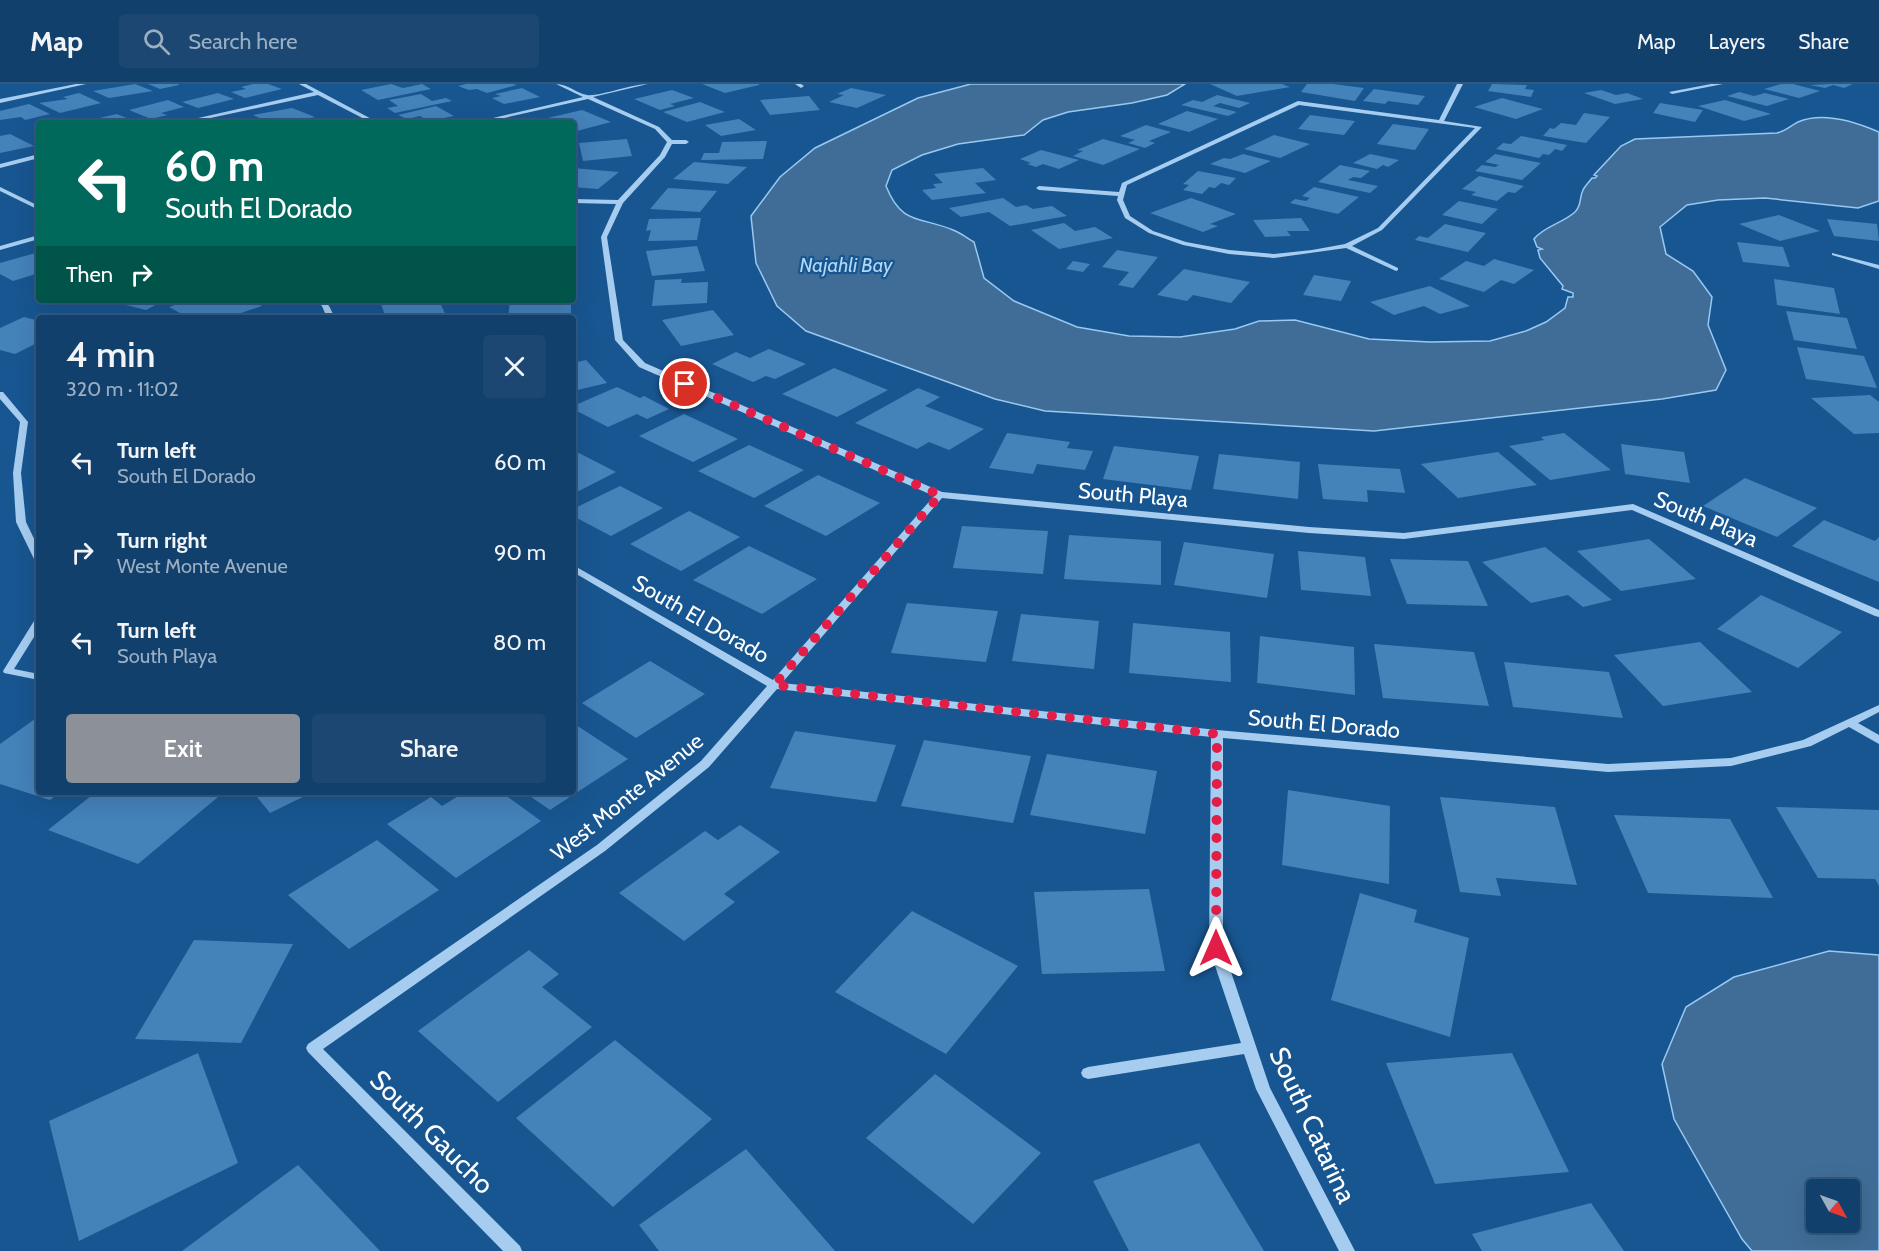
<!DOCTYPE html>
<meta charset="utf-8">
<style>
body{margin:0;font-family:Cabin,sans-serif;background:#1b4772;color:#f1f3f6;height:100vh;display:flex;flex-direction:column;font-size:22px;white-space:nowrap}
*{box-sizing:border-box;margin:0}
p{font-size:20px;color:#9cafc2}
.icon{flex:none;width:33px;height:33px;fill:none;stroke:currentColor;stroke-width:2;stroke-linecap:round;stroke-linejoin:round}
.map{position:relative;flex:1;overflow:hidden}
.sheet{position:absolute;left:36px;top:231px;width:540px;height:480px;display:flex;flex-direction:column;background:#12406d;border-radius:6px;box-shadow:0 6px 24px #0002,0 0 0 2px #315980}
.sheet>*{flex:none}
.top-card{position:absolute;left:36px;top:36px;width:540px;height:183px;border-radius:6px;box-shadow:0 6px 24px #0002,0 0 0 2px #315980;background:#00695c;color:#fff;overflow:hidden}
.needle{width:39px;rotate:130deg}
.buttons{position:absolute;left:1806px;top:1095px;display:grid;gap:12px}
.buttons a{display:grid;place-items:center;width:54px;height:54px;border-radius:6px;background:#12406d;box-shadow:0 6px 24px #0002,0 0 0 2px #315980;font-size:30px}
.pin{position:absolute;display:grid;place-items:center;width:51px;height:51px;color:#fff;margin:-26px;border:3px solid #fff;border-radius:50%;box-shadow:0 2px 6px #0007}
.me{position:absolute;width:66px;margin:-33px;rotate:0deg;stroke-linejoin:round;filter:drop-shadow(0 0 4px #0008)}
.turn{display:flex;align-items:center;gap:21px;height:126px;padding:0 30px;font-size:27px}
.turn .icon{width:78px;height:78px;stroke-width:2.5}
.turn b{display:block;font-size:42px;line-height:51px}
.then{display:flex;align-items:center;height:57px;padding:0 30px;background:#0003;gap:12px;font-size:22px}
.round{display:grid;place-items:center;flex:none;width:63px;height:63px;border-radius:6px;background:#1b4772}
.summary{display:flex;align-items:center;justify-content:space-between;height:102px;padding:0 30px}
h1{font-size:36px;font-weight:600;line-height:45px}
.button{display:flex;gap:12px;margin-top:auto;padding:12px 30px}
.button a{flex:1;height:69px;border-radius:6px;background:#8c9099;color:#fff;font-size:24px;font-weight:600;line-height:69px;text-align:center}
.button a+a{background:#1b4772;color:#f1f3f6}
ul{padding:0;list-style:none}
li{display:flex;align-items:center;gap:18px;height:90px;padding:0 30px}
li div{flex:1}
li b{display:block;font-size:22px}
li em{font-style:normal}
header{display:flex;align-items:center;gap:36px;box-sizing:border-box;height:84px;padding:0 30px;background:#12406d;border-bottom:2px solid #315980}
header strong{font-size:28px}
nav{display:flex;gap:33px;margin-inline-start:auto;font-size:21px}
.search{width:420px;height:54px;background:#1b4772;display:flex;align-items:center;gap:15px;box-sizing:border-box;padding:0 21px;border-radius:6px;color:#9cafc2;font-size:22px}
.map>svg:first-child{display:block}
.water{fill:#406d97;stroke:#98c9f2;stroke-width:1.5;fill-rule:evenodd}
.building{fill:#4482ba}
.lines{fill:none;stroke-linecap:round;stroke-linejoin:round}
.minor{fill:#a6cdf0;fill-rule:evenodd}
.route{stroke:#e11d48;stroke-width:10;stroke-dasharray:0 18}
.labels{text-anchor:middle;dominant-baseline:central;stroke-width:4.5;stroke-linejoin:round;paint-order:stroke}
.far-water-label{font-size:20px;font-style:italic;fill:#b2d7f7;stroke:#185691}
.street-label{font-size:22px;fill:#fff;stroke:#185691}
.near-street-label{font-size:27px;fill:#fff;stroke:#185691}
</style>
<header>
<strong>Map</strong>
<div class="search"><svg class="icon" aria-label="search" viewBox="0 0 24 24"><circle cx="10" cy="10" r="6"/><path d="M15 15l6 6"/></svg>Search here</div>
<nav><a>Map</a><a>Layers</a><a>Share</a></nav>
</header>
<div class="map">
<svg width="1879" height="1167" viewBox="0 0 1879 1167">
<rect width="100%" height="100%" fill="#185691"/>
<path class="water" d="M971,0h214l-18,11 -35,8 -64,9 -25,8 -19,15 -66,9 -36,11 -30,15 -6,16c16,40 34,30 67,44 8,3 14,8 21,12l10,36 30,23 63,26 52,9 51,1 55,-8 24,-8 36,-1 74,19 61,3 60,-1 36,-10 20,-9 19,-14 3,-11h5v-4l-11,-4 1,-3 -23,-28 -2,-8 4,-1 -5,-2 -3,-8c9,-12 29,-16 41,-27 7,-7 4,-14 8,-22 2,-4 6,-8 9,-12h3l2,-2 -3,-1 27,-29 14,-7 142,-6c9,-2 13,-7 21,-11 25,-11 58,0 81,10v69l-21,7 -93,-10 -47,2 -31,5 -27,22 6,27 27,17 19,26 -4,28 18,45 -10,20 -54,9 -288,32 -329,-20 -50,-12 -189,-68 -29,-25 -21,-43 -5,-47 29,-39 35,-29 103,-50z
M1829,867l50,4v296h-127l-10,-12 -68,-120 -12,-55 24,-57 48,-30zM1816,1106h34v32h-34z"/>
<path class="building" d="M135,0l18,7 -44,7 -16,-7z
M148,0h30l1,1 -19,4z
M253,0h15l14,5 -37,9 -14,-6 15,-3 -5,-2z
M391,0l12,4 19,-4 9,5 -53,11 -17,-10z
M466,0h47l4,1 -30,8 -10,-4 -8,1 -11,-4z
M702,0h57v1l-34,8z
M1210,0h72l8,3 -53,9z
M1307,0h26l31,4 -9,13 -54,-9z
M1492,0l35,1 -2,4 9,1 -3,7 -43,-6z
M1781,0h12l27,7 -21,7 -35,-9z
M1831,0h22l-9,4 -11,-3 -8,3 -15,-3z
M522,4l18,9 -36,7 -12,-6 9,-2 -6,-2z
M851,4l35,7 -29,13 -28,-6 15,-7 -7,-1z
M1374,5l51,7 -7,9 -30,-4 -3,3 -22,-3z
M672,6l22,8 -24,6 5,2 -15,4 -26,-11z
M1601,6l15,5 11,-2 16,6 -28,5 -31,-11z
M1739,8l15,4 11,-3 24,6 -22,7 -40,-10z
M79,9l22,10 -41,10 -21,-10 29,-4 -5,-2z
M218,9l16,6 -36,9 -16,-6z
M421,10l11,7 14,-3 6,3 -57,12 -8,-5 11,-2 -9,-6z
M1217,11l33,8 -11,5 -19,-5 -7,3 24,6 -9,4 -47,-11 12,-5 9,2z
M809,12l11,14 -50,5 -10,-15z
M1502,14l41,11 -27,10 -42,-12z
M168,16l16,7 -23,6 6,2 -16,4 -22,-9z
M1725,16l46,14 -27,7 -46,-15z
M700,18l25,10 -38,10 -24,-10z
M1660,19l43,7 -8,12 -42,-9z
M29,20l21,10 -25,6 -4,-3 -21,3v-9z
M436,22l18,10 -25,5 -9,-5 -13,3 -9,-4z
M292,24l23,9 -21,5 -6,-2 -16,3 -19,-8z
M582,26l29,12 -38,10v-9h-28l-6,-3z
M1187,27l31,8 -29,13 -31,-8z
M1584,29l26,4 -24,26 -43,-7 7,-8 4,1 7,-6 15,2z
M117,30l19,8 -53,1 -1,-1z
M1310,31l45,6 -11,14 -46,-6z
M739,35l17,11 -35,6 -16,-11z
M1393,40l36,5 -14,21 -38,-6z
M1146,41l25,7 -22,9 6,2 -10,5 -17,-5 7,-3 -15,-4z
M10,50l24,12 -34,7v-17z
M1274,51l36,9 -30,14 -36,-9z
M1521,52l46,9 -5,6 -7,-2 -6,6 -6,-1 -4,4 -43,-9 7,-6 8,1z
M627,55l5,17 -49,5 -4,-18z
M1103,55l37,10 -37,16 -30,-9 10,-5 -6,-1z
M767,57l-4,18 -62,1 3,-7h15l3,-11z
M1041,66l38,10 -20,9 -16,-5 -7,3 -9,-3 4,-1 -11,-4z
M1243,70l28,7 -26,12 -35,-9 14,-6 6,1z
M1370,70l29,6 -11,7 -5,-2 -6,4 -24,-6z
M1495,70l46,9 -19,17 -47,-9 7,-6 13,2 4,-2 -14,-3z
M694,78l53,5 -19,17 -55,-5z
M1340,81l30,6 -9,7 -8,-1 -5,3 30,6 -8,7 -52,-11z
M573,84l46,4 -21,17 -25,-2z
M983,84l13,12 -21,3 11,10 -54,7 -10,-10 14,-2 -3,-4 10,-1 -9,-9z
M1198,87l38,7 -7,7 -8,-2 -6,5 -6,-1 -7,7 -19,-4 6,-5 -6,-1z
M1479,92l45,10 -9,7 -7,-1 -11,9 -26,-6 5,-3 -14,-3z
M1314,103l45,10 -21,17 -48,-11 5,-4 11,2 4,-3 -8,-2z
M668,104l49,3 -17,21 -50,-3z
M1003,114l13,9 10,-2 7,4 19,-3 15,10 -57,10 -21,-14 -28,5 -12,-9z
M1191,114l45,16 -26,10 8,2 -15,6 -53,-19z
M1459,117l39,8 -16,15 -40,-9z
M1779,131l41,16 -40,10 -41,-17z
M701,134l-4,22 -49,1 3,-11 -5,1 3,-12z
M1301,134l9,13h-23l4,5 -26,1 -12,-17z
M1827,135l50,5 2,17 -45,-5z
M1064,139l11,8 20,-4 18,11 -54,11 -28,-19z
M1445,140l41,9 -18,19 -53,-12 4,-4 9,2z
M1737,158l46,5 7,20 -47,-5z
M697,162l8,25 -53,5 -6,-25z
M1117,166l41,7 -25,31 -15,-3 11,-13 -27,-5z
M39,168v21l-26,8 -13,-7v-11z
M1494,175l40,11 -20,14 -13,-4 -17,12 -45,-13 27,-18 18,5z
M1073,177l17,3 -7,8 -17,-3z
M1184,185l66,13 -19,21 -38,-8 -6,6 -30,-6z
M1314,191l37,6 -10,20 -38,-6z
M682,195l-1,4 27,-1 -1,21 -55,3 3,-26z
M1774,195l60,9 6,26 -63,-9z
M1430,202l40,20 -30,8 -16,-8 -30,9 -24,-13z
M106,216h59l-19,10z
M189,216h62l11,6 -36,12h-37l-20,-11z
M404,216h35l8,18h-61l-5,-14z
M510,216h61v18h-63z
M713,226l21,25 -53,11 -19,-26z
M1786,227l61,7 10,31 -63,-9z
M24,233l15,4v21l-24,12 -15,-4v-22z
M1797,263l67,9 13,32 -71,-9z
M769,265l37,15 -31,15 -9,-3 -13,6 -41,-18 24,-12 14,6z
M586,276l21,23 -34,8v-28z
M834,284l54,22 -51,27 -55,-23z
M617,303l23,11 4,-2 25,13 -22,10 -10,-5 -29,13 -35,-18v-3z
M918,304l22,9 -15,9 59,23 -35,21 -20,-8 -12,7 -62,-26z
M1870,311l9,7v31l-25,1 -43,-36z
M684,330l54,25 -45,23 -54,-26z
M1007,349l63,9 -3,6 26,3 -8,19 -48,-6 -4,10 -44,-6z
M1564,349l47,37 -61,10 -41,-34 35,-6 -3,-3z
M1621,360l63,8 6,31 -65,-9z
M749,361l55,25 -50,28 -56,-27z
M1114,362l85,10 -8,34 -88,-11z
M573,366l43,22 -43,22z
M1498,368l39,33 -79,13 -37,-34z
M1219,370l81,8 -2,37 -85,-10z
M1318,380l82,5 5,24 -38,-3 1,12 -45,-3z
M818,391l62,28 -54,33 -62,-30z
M1745,394l72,30 -40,29 -74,-31z
M620,402l43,22 -52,28 -38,-20v-7z
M689,427l51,26 -59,34 -51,-27z
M1824,436l51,21 4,-4v45l-87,-36z
M962,442l86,5 -5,43 -90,-6z
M1069,451l92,6v44l-97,-6z
M1649,455l47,40 -75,12 -44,-40z
M1184,458l90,12 -7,44 -93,-13z
M749,462l68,33 -55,35 -69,-34z
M1545,463l67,53 -29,7 -15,-12 -37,8 -49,-41z
M1298,467l67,6 6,39 -70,-6z
M1390,475l78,2 20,45 -81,-2z
M1761,511l81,37 -44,36 -81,-39z
M907,519l91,8 -12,51 -95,-9z
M1021,530l78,7 -5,48 -82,-8z
M1133,539l97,9 1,50 -102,-9z
M1260,552l94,11 1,48 -98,-12z
M1700,558l52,50 -89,14 -49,-51z
M1374,560l100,8 15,54 -106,-8z
M650,577l55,33 -69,44 -54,-35z
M1504,578l105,10 14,46 -110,-11z
M39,632v76h21l-10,8 -50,-16v-40z
M573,639l55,36 -78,51 -26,-18h49z
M795,647l101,14 -20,57 -106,-14z
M924,656l107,16 -18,67 -112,-17z
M1047,670l110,17 -12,63 -115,-19z
M1288,706l102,16 -1,78 -107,-19z
M96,708h108l14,5 -80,67 -90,-34z
M253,708h60l-43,21z
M465,708h36l40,29 -85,57 -69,-54 44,-27 11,9z
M1440,713l115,10 22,78 -81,-7 5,18 -41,-4z
M1776,723l103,3v76l-4,-7 -57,-1z
M1614,731l116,4 43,79 -125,-5z
M740,741l40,27 -56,42 11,8 -51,39 -65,-48 86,-62 13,9z
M377,756l62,50 -90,59 -61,-54z
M1149,805l16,82 -123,3 -8,-82z
M1360,809l57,17 -3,12 55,16 -19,99 -119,-37z
M912,827l106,55 -72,88 -111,-62z
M194,856l99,4 -52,99 -106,-4z
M529,866l30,24 -17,13 50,40 -94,75 -80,-71z
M615,956l97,79 -99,88 -97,-89z
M198,969l40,110 -159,78 -30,-120z
M1512,969l57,119 -134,12 -49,-121z
M935,990l106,79 -68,71 -107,-86z
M1199,1059l65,108h-135l-36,-70z
M746,1065l89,102h-176l-20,-26z
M298,1081l82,86h-198z
M1591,1119l33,48h-142l-10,-17z"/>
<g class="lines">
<path class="minor" d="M76,0h10l-86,19v-4z
M299,0h7l73,39h-7l-54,-28 -131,28h-11l138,-31z
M556,0c12,0 20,9 31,11 11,2 45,-11 61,-11l-55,13 66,30 13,13h14l3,2 -3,2h-14l-7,13 -42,46 -16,34 16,103 22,23 297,129 367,35 95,6 229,-29 246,106v7l-4,-1 -243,-106 -228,29 -95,-6 -367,-35 -160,185 435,47 391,34 123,-6 72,-18 76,-35v7l-21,11 21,12v9l-30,-17 -38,19 -80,20 -123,6 -385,-34v210l47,140 85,163h-16l-83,-162 -12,-35 -156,25 -5,-2 -2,-4 2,-4 5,-2 153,-24 -32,-95 2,-211 -434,-48 -68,78 -104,84 -282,198 197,197 2,5h-19l-195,-199 -2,-4 2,-4 289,-199 104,-84 66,-75 -194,-114v-7l200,115 161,-184 -295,-129 -24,-27 -14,-103 15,-33 -43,-1v-4l45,1 42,-45 7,-13 -12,-13 -67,-30 -106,24h-10l111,-26z
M795,0h6l3,2 -3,2z
M1457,0h6l-19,37 38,6 -100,103 -30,16 46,22v2l-2,1 -50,-23 -72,10 -45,-4 -46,-9 -34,-12 -24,-15 -8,-18 1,-4 -79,-6 -3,-2 3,-2 80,6 3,-9 176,-82 141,19zM1299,21l176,23 -97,100 -33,16 -33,6 -38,4 -45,-4 -43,-8 -33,-11 -23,-15 -7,-16 4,-15z
M1711,0h12l-51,10 -3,-2z
M39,70v4l-39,10v-4z
M0,103l39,19v4l-39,-19z
M39,151v4l-39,11v-4z
M1832,169l47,12v4l-47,-14z
M314,216c15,0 15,6 21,18h-8l-5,-12z
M0,308h3l25,30 -7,51 5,49 13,27v13l-5,-3 -18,-37 -3,-49 7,-51 -20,-23z
M39,534v11l-25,40 25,5v6l-35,-7 -1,-2 31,-50z"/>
</g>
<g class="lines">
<path class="route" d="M685,300l255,111 -166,190 443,49 -1,214"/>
</g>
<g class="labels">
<g class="far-water-label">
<text x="846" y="181">Najahli Bay</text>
</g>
<g class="street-label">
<text transform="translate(1133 411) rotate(5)">South Playa</text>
<text transform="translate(1706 435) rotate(23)">South Playa</text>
<text transform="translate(701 535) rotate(30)">South El Dorado</text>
<text transform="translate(1324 640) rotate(5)">South El Dorado</text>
<text transform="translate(627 713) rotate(-39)">West Monte Avenue</text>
</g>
<g class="near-street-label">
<text transform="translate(1313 1041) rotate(65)">South Catarina</text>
<text transform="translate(432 1048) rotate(45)">South Gaucho</text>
</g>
</g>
</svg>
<div class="buttons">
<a><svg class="needle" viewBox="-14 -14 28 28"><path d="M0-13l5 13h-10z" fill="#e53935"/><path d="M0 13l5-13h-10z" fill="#9cafc2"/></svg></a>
</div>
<div class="pin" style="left:685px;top:300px;background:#d93025"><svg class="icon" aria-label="arrive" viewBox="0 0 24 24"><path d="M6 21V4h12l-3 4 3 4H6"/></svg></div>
<svg class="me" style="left:1216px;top:864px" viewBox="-20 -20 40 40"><path d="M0-17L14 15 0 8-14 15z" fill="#e11d48" stroke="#fff" stroke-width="4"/></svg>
<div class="top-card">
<div class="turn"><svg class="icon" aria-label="left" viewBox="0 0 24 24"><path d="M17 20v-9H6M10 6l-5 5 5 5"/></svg><div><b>60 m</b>South El Dorado</div></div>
<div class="then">Then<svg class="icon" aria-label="right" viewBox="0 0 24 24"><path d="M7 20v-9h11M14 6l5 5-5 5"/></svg></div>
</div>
<section class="sheet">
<div class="summary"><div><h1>4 min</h1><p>320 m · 11:02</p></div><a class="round"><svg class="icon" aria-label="close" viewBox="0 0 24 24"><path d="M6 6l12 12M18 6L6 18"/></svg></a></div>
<ul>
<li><svg class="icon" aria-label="left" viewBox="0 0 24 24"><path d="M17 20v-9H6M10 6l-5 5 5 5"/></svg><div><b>Turn left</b><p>South El Dorado</p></div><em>60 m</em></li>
<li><svg class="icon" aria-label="right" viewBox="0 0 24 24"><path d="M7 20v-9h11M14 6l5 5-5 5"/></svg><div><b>Turn right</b><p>West Monte Avenue</p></div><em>90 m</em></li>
<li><svg class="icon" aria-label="left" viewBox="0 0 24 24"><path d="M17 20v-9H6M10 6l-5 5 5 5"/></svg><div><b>Turn left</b><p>South Playa</p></div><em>80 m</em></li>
</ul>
<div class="button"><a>Exit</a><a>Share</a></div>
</section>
</div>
